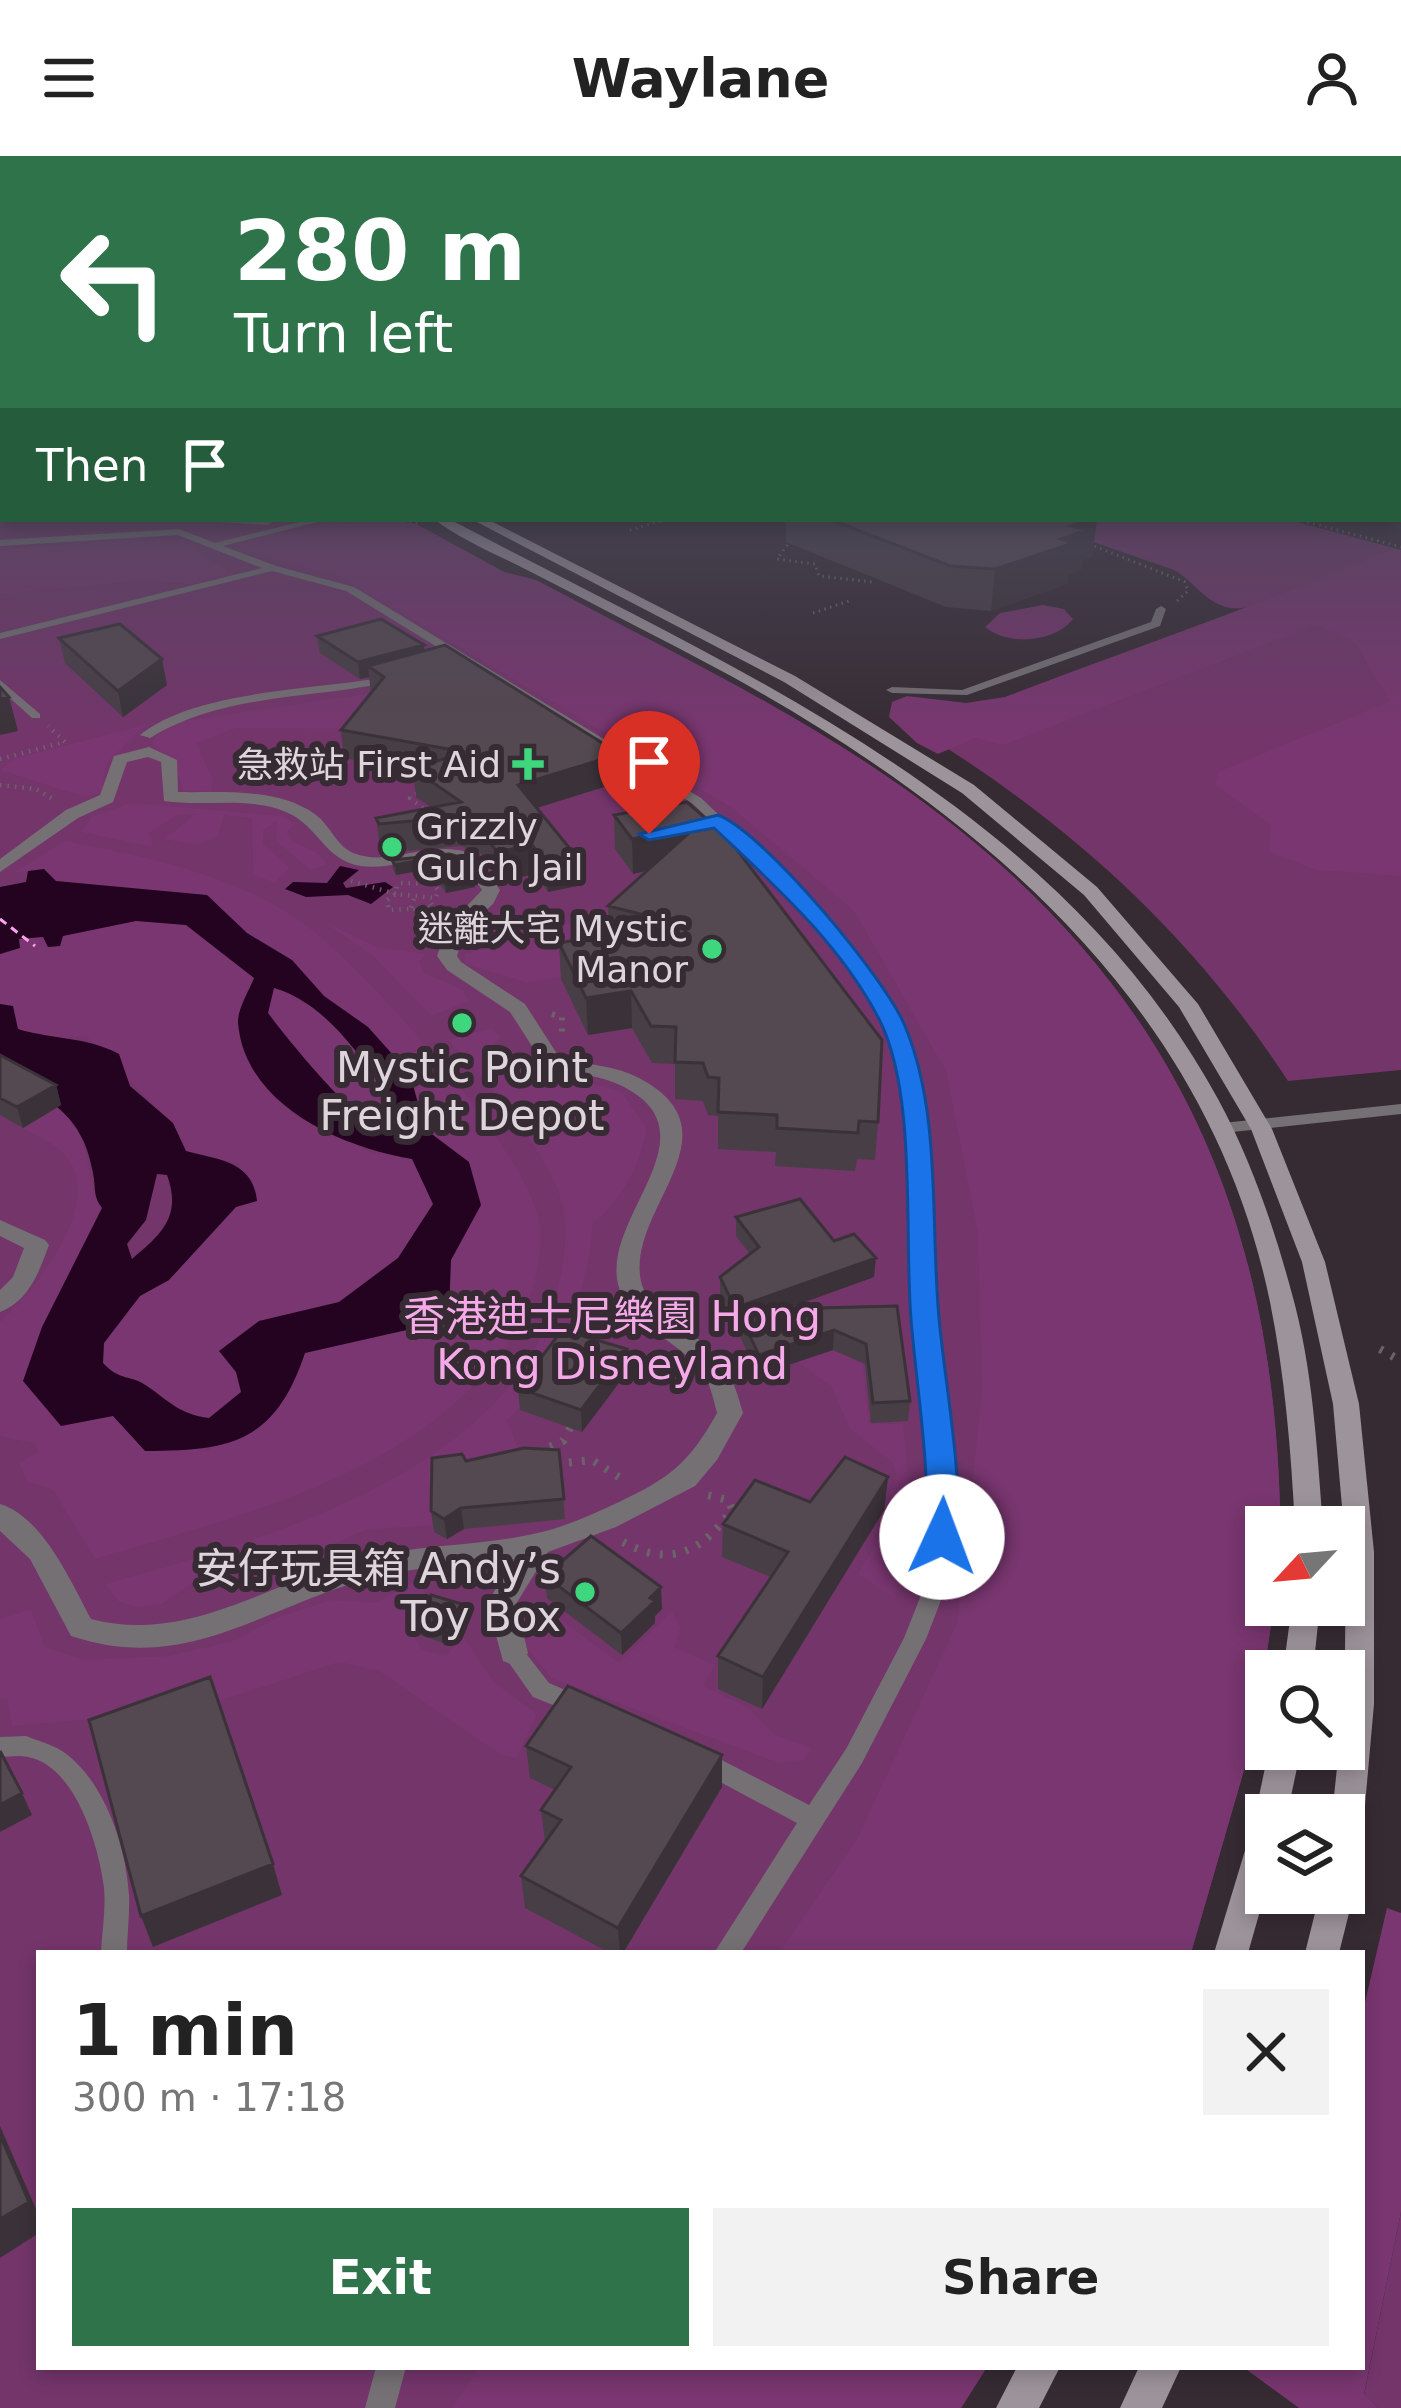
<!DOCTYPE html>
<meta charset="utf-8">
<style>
body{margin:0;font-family:"DejaVu Sans","Noto Sans TC",sans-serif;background:#f2f2f2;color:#222;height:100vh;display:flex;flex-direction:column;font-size:45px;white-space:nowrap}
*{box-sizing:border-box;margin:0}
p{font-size:39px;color:#767676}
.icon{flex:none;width:66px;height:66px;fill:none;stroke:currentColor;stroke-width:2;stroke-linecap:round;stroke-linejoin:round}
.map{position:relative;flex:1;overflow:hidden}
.side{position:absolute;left:36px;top:1794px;width:1329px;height:420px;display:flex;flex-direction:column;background:#fff;border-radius:0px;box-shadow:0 6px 18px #0003}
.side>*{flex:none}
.top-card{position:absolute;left:0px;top:0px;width:1401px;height:366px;box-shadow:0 6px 18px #0003;background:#2f734b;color:#fff;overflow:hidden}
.needle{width:78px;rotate:244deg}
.tools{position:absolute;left:1245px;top:1350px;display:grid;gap:24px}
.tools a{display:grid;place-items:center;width:120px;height:120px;border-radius:0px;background:#fff;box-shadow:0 6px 18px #0003;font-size:60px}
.pin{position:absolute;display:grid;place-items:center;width:102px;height:102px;color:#fff;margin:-123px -51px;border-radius:50% 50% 50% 0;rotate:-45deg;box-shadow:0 0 12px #0007}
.pin .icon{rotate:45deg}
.me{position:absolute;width:132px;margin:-66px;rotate:2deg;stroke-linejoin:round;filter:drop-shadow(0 0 9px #0008)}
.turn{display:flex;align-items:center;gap:42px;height:252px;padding:0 36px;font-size:54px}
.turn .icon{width:156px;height:156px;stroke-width:2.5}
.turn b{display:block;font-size:84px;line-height:102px}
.then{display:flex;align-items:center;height:114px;padding:0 36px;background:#0003;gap:24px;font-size:45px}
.round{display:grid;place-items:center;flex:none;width:126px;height:126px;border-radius:0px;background:#f2f2f2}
.summary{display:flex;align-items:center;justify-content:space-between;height:204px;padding:0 36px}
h1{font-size:72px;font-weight:700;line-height:90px}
.action{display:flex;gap:24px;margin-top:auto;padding:24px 36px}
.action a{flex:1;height:138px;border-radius:0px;background:#2f734b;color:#fff;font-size:48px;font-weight:700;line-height:138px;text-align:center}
.action a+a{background:#f2f2f2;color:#222}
header{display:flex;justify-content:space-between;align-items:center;height:156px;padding:0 36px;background:#fff;font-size:54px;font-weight:700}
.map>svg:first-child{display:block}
.green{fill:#74356b}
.forest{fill:#793670}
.water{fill:#240320;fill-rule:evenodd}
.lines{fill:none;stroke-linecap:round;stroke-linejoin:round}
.ferry{stroke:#ff9ff0;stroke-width:3;stroke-dasharray:8 6;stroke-linecap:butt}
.path-far3{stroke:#6c6269;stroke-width:3;stroke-dasharray:1.5 4.5;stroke-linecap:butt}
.path-far2{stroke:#6c6269;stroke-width:4.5;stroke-dasharray:1.5 6;stroke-linecap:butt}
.path-far1{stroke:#6c6269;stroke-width:6;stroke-dasharray:3 8;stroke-linecap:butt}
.path{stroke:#6c6269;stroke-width:8;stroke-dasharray:3 10;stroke-linecap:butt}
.lane{fill:#757074;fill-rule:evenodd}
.street{fill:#757074;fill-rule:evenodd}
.secondary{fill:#9d949b;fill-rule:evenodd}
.wall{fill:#483e46}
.shaded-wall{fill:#3b3239}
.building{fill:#544851;stroke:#3b3239;stroke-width:3}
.route{fill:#1a73e8;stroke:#114b97;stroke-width:3}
.poi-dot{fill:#3fd77d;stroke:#362b33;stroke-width:4.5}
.labels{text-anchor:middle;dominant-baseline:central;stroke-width:12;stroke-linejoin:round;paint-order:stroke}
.far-poi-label{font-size:36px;fill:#ddd5db;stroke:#362b33;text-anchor:end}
.poi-label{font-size:42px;fill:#ddd5db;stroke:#362b33}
.park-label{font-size:42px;fill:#f5a9e8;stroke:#362b33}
</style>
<header><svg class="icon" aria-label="menu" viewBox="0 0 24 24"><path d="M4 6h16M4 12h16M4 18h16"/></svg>Waylane<svg class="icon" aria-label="person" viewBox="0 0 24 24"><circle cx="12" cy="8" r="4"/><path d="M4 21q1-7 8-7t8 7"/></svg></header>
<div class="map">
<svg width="1401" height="2252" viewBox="0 0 1401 2252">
<rect width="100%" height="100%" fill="#362b33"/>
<path class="green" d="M0,311l3,52h377l36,5 88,48 32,8c119,64 245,123 356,200 265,183 380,411 388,729l-1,18h-13v78h8l-19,127 -64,221h-1152v414h948l-26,41h-961z
M1027,363h259l108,29c-36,15 -133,69 -168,59 -23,-7 -31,-25 -52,-37z
M1401,410v504l-113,11c-94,-144 -212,-252 -357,-343z
M1043,449l21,4 9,10c-19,24 -65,27 -88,8l15,-14z
M1401,2056v196h-23l-14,-13z"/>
<path class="forest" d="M380,363l36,5 88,48 32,8c119,64 245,123 356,200 265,183 380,411 388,729l-1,18h-13v78h8l-19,127 -64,221h-412l78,-114 100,-216 25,-231 -4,-158 -32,-163 -92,-160 -122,-103 -393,-232 -68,-16 -35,-15 18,-10z
M133,382l55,6 42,29 -38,11 -46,-4 -146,14v-44z
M1394,392l7,2v326l-85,-6 -47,-18 2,-27 -56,-40 3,-13 172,-71 -36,-59 -38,-17 -313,120 -27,-7 -38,16 -21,-11 -28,-26 3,-15 15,-6 59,7 39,-6c130,-50 262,-94 389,-149z
M371,537l-15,36 -120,-1 -40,15 17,36 -2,13 -28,-2c-14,-42 -2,-18 -31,-46l7,-12 25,-11z
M148,568c-16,12 -27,26 -42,40l-4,29 -17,4 -85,-27 16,-12z
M131,647l151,13 13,7 -8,10c10,17 31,13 40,32l-17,5 -34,-29 1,-20 -14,9v14l27,24 -16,15 -21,-9 -1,-56 -28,-3 -6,21 -21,9 -33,-6 32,-25 -19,1 -28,18 4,14 -72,-15 10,-15z
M65,685c78,15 164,32 231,77 62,41 238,237 244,309 3,51 -18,104 -51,142 -98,113 -257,149 -394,190l-42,-69 -26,-9 -8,-18 19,-11 -3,-8 -35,-8v-114c35,-32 109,-123 63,-169 -10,-10 -28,-18 -40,-25l38,-23c36,40 22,80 41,103l-25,58 36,150 95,35 96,-98 138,-31 9,-29v-33l30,-55 -12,-43 -44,-33 -57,-102 -44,-31 -32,-36 -45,-27 -40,-37 -151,-15 -12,-12 -31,4z
M645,733l-65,84 -53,10 -63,-20 1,-9 134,-39z
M136,764l50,5 68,53 -16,42 63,97 69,35 42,7 21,45 -35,54 -59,44 -80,19 -39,31 16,20 5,20 -32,26c-30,-4 -39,-16 -62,-32 -18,-12 -26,-4 -44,-23l1,-20 36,-47 29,-16 67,-73 21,-6 -19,-37 -52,-13 -14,-28 -86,-87 -35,3 -34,-10 -4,-23 -13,-2v-50l11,-3 7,-12z
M321,764l56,27 49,7 -7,8 6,11 38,17 6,11 -38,15 -58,-60z
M274,832c56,15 92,78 126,125l-20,18c-27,-12 -93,-92 -112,-118z
M491,872l10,9 -10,10c22,29 96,32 131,45l25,37c-9,40 -23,69 -55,95 2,54 -42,162 -85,196l19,48 -91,57 -70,5 -72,32 -99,20 -32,22 -25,3 -18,-5 -14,-18c160,-45 421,-115 455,-306 7,-34 9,-67 -7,-99 -25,-52 -67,-95 -104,-139z
M793,1180l47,17 21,-8 8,79h34l9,87 -17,88 -37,-25 35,-61 -8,-7 11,-29 -2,-13 -44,-35 -19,-43 -33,-23z
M413,1425l13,11 -18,34 14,24 24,6 16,-21 32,47 43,32 -20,44 -16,-3 -122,-84 -40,-9 -150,49 -177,15 -5,-27 -7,1v-81l31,-10 14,38 39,13 84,-4 68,-16 42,-23 53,-17 46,3z
M548,1454l71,53 53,-52 9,17 -7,19 41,18 -12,21 43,20 30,29 35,13 -7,12 -25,3 -228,-85 -27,-34 -1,-16z
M1387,1752l14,5v299l-37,182 14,14h-79l-56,-41h119v-352z
M479,2211h508l-26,41h-509z"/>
<path class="water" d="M340,710l19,4 -16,13 3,5 39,-6 8,5 -22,17 -23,-9 -42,2 -21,-8 8,-7 34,1z
M44,713l12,12 151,14 40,38 45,27 32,36 44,31 42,47 15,55 44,33 12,43 -30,55 -2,49 -7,13 -137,31c-30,89 -73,98 -160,98l-32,-35 -52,10 -38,-45 19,-54 60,-119c-9,-12 -6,-19 -9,-35 -10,-59 -44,-74 -93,-101v-68l13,2 5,23c36,11 67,7 101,25l11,32 43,37 13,28c33,9 67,10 71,50l-21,6 -67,73 -29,16 -36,47 -1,20c18,19 27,11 44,23 23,16 32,28 62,32l32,-26 -5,-20 -17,-21 40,-30 80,-19 59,-44 35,-54 -21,-45c-72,-12 -167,-54 -174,-136 -1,-13 11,-32 16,-45l-68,-53 -50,-4 -73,15 -3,10 -12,1 -5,-10 -24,2 1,9 -20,6v-67l26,-5 2,-11zM274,832c56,16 93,78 126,125l-20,17c-26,-10 -93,-91 -112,-117zM157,1018l10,1c15,41 -5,59 -35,84l-5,-15 19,-24z"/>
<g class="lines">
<path class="ferry" d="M0,763l35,27"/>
<path class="path-far3" d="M386,363l35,4
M677,363h26
M1296,363l105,28
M630,374l37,-11
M791,384l-14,19 38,5 4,12 54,6
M1089,388l96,38 3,9 -13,12
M813,457l39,-13"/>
<path class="path-far2" d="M0,603l65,-17 -17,-16
M0,629l36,4 17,10
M423,634l-13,8 20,16
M351,725l45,13 1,-11
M401,727l33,1 4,6 -2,8 -40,-4 -9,6 2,10 22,-1
M414,743l-4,11 23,-3 -4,-8"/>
<path class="path-far1" d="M552,858l10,3v16"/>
<path class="path" d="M1380,1193l21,12
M538,1296l25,-11 7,-13
M556,1308l36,-4 33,21
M623,1386c47,26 80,10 109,-33l-4,-9 -21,-5"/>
<path class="lane" d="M3,340v6l-3,1v-6z
M214,363h50l8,3 -5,3 -48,-3z
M312,363h17l-106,27 53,20 78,21 347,211 113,107 50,60 37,59 18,58 15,236 20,167 -9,105 -19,49 -64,124 -121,190h-27l83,-130 -103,-55 -4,-7 4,-7 8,-3 8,3 99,51 37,-56 58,-111 19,-48 11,-105 -18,-167 -13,-236 -18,-58 -32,-54 -49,-59 -111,-107 -347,-213 -74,-20 -272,68v-6l262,-65 -84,-33 -178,11v-6l179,-11 36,14z
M1161,450l5,3 -6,17 -193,69 -75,-2 -6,-3 6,-3 70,3 189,-68 5,-13z
M392,520l6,3 -2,2c-82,18 -173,12 -246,57l-10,-3c57,-46 180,-45 252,-59z
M0,524l40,34v4h-8l-32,-29z
M1401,948v10l-178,19 -8,-5 8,-5z
M513,1488l8,3 28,36 37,16 3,7 -3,7 -8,2 -45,-18 -31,-44 3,-6z
M26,1580c12,5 25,8 36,15 42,28 64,95 67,144 1,19 -2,39 -2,58h-26c1,-22 5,-44 3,-65 -5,-41 -28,-122 -76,-131 -9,-2 -19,0 -28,0v-20z
M376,2211h30l-11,41h-30z"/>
<path class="street" d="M0,294h3v6h-3z
M149,591l28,13 1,32c44,1 100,-5 138,23 15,11 21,33 40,39 36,13 73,-17 120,1l24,35 -7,14 -27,24 -9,28 4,6 64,42 34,53c26,8 56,8 80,21 106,56 -18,134 3,207 7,23 56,50 74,70 15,16 21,37 27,58l-26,47 -22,26 -79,41 -68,25 -32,52 12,49 -5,8 -10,4 -10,-4 -16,-58 27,-44c-53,7 -107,7 -157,23 -102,31 -175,91 -286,54l-41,-77 -30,-28v-27c43,13 71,78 91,115 93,25 175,-34 262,-58 59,-17 121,-14 180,-27 30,-6 58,-19 86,-32 51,-24 70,-39 98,-89 -4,-15 -7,-31 -16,-43 -22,-28 -75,-48 -83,-86 -16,-68 98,-149 6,-197 -24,-13 -55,-13 -80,-22l-34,-53 -63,-42 -10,-14 11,-30 34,-36 -18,-27c-35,-14 -68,8 -103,3 -36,-5 -43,-41 -75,-54 -38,-16 -82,-5 -122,-11l-3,-39 -13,-5 -21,5 -14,40 -35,16 -78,54v-13l66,-49 34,-15 14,-39z
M0,1064l45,20 4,5c-10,27 -20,56 -49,67v-22l13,-13 11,-29 -24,-12z"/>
<path class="secondary" d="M434,363h15c285,150 607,283 769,580 33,61 56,128 74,195 21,75 25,155 31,233h-28c-4,-76 -10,-151 -25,-225 -61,-297 -287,-486 -539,-626 -67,-36 -134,-70 -202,-105 -31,-16 -68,-31 -95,-52z
M471,363h16l308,157 179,109 123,102 101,117 74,125 53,133 34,142 15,148v152l-14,157 -4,10 -12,5v-61h-12l7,-66h5l2,-197 -13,-148 -31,-142 -51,-133 -72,-122 -95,-112 -122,-102 -178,-111z
M1292,1449h28l-7,66h-30z
M1269,1593h32l-14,66h-21v75l-18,63h-34l36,-119 9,-12 -4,-7z
M1344,1725l10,12 -15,60h-34l15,-60h24z
M1017,2211h43l-21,41h-43z
M1139,2211h42l-19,41h-42z"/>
</g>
<path class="wall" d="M786,363h311l-5,38 -9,3 -2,10 -13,5 -1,9 -76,27 -45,-4 -160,-65z
M317,480l108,15 195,103v28l-83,26 39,48 1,30 -29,6 -14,-18 -34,8 -20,-30 -20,-6 -77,7 -3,-6 -4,-29 55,-11 -15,-10 -3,-27 -69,-12 -3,-28 30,-37 -2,-16 -9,2 -40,-26z
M59,482l108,47 -44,32 -58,-54z
M614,659l264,307 -3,38 -18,-1 -2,12 -80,-5 1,-14 -58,-3v-33l-10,-1 -5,-14 -28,-2v-35l-23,-1 -20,-35 -44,7 -27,-56 -2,-36 50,-9 -1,-28 40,-36 -15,4 -18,-25z
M449,698l26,33 -29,6 -17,-24 -33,6 -3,-6 -1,-9z
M0,899l56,30 5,20 -38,23 -23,-13z
M736,1061l98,24 40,36 -89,32 112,-3 13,95 -2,20 -37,2 -6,-59 -32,-14 -75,25 -21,-45v-4l-2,1 -15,-31v-19l30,-23 -14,-18z
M627,1193l1,22 -46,61 -62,-22 -2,-22z
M559,1294l6,69 -101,10 -17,10 -13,-7 -3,-21 35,-50z
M888,1321l-4,33 -122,199 -44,-20v-33l53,-79 -49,-20 1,-33 87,-22z
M545,1420l117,33 -7,7v7l-33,32 -75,-57z
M462,1448l1,11 -20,28 -23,-8 -1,-11z
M526,1590l196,41 -99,166h-13l-85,-45 -4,-32 24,-34 -4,-32 14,-20 -25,-12z"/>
<path class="shaded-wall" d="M1091,363h6l-5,38 -9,3 -2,10 -13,5 -1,9 -76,27 4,-42 66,-30 10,-13z
M424,489l2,17 -58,4 1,11 -9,2 -2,-17z
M162,503l5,26 -44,32 -5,-26z
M9,541l9,34 -18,4v-36z
M620,598v28l-100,31 -2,-28z
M698,669v34l-65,15 -1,-35z
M532,689l2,29 -34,8 -3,-30z
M576,700l1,30 -29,6 -2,-29z
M428,703l1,10 -33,6 -1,-10z
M474,722l1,9 -29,6 -1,-9z
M631,835l1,37 -44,7 -2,-37z
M56,929l5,20 -38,23 -6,-21z
M876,1102l-2,19 -130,47 -7,-14v16l-2,1v-19z
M834,1174l-1,20 -75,25 1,-20z
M627,1193l1,22 -46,61 -1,-22z
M888,1321l-4,33 -122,199 1,-32z
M461,1352l3,21 -17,10 -3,-20z
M661,1431l1,22 -7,7v7l-33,32 -1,-22z
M462,1448l1,11 -20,28 -2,-11z
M722,1599v32l-99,166h-3l-2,-25z
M22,1637l10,22 -32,17v-27z
M273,1708l9,31 -129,52 -12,-31z
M0,1970l39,90v17l-39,25z"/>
<path class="building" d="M829,363h262l-20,7 16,4 -26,9 12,4 -78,26 -45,-3z
M381,463l43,26 -66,17 -41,-26z
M120,468l42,35 -44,32 -59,-53z
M445,489l175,109 -102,31 58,71 -30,7 -14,-18 -35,7 -20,-28 -20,-7 -78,7 -3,-6 85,-16 -48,-33 52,-17 -124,-22 43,-53 -16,-11z
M0,531l9,10 -9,2z
M687,646l41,36 154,202 -4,82 -19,-1 -1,12 -81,-5v-13l-59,-3 1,-34 -11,-1 -5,-14 -28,-1 1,-35 -25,-1 -20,-35 -45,7 -27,-55 114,-21 -65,-16 90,-81 -66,14 -18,-24z
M449,698l11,3 14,21 -29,6 -17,-25 -33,6 -3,-5z
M0,899l56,30 -39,22 -17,-9z
M800,1043l34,42 20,-7 22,24 -141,50 -15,-31 39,-30 -23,-30z
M897,1150l13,95 -37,2 -7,-59 -32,-14 -75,25 -22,-45z
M562,1174l65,19 -46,61 -63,-22z
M524,1292l35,2 5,49 -103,9 -17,11 -13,-8 1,-53 30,-4 4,7z
M845,1301l43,20 -125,200 -45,-21 70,-104 -65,-28 32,-44 55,22z
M591,1380l70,51 -11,11 5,3 -34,32 -76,-57z
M431,1439l31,9 -21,28 -22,-8z
M210,1521l63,187 -132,52 -52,-196z
M568,1530l154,69 -104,173 -97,-52 40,-56 -20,-10 30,-43 -45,-21z
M0,1595l22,42 -22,12z
M0,1979l29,67 -29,17z"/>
<linearGradient id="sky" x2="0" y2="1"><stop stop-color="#1e181c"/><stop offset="0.46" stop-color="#4c4a5b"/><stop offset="1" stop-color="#4c4a5b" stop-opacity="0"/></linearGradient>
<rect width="1401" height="581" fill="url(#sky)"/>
<path class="route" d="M718,659c46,17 168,164 187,211 37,89 25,197 34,292 7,73 22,145 19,219l-16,12 -16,-12c4,-74 -9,-145 -15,-218 -7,-86 6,-223 -31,-298 -39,-77 -105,-135 -166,-193l-65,12 -10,-6z"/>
<g class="poi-dot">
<path d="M522 590h12v12h12v12h-12v12h-12v-12h-12v-12h12z"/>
<circle cx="392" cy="691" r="12"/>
<circle cx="712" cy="793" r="12"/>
<circle cx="462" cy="867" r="12"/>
<circle cx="585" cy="1436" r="12"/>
</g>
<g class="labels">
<g class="far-poi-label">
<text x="501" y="608">急救站 First Aid</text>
<text x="416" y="670" text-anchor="start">Grizzly<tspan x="416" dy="41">Gulch Jail</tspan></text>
<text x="688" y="772">迷離大宅 Mystic<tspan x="688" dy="41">Manor</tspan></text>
</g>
<g class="poi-label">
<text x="462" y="911">Mystic Point<tspan x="462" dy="48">Freight Depot</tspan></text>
<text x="561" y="1412" text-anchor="end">安仔玩具箱 Andy’s<tspan x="561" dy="48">Toy Box</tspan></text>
</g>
<g class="park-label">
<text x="612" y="1160">香港迪士尼樂園 Hong<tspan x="612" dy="48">Kong Disneyland</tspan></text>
</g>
</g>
</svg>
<div class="tools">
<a><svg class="needle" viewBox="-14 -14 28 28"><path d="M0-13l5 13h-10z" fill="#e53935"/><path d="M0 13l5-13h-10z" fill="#767676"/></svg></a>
<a><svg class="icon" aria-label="search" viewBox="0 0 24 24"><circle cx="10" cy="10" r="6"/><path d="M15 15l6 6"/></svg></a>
<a><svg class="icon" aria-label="layers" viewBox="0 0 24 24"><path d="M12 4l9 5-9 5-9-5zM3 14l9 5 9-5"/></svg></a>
</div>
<div class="pin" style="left:649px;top:678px;background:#d93025"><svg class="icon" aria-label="arrive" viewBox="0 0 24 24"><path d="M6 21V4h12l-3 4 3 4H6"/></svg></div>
<svg class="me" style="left:942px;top:1381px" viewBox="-20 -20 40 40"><circle r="19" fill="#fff"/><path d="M0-13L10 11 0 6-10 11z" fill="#1a73e8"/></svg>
<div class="top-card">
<div class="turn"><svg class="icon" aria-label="left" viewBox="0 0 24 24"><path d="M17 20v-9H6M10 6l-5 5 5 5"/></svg><div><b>280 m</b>Turn left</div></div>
<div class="then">Then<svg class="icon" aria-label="arrive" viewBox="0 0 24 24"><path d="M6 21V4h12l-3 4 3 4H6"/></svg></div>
</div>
<section class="side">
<div class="summary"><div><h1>1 min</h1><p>300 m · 17:18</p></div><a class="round"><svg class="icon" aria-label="close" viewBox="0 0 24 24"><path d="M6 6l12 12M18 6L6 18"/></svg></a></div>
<div class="action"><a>Exit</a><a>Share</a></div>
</section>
</div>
